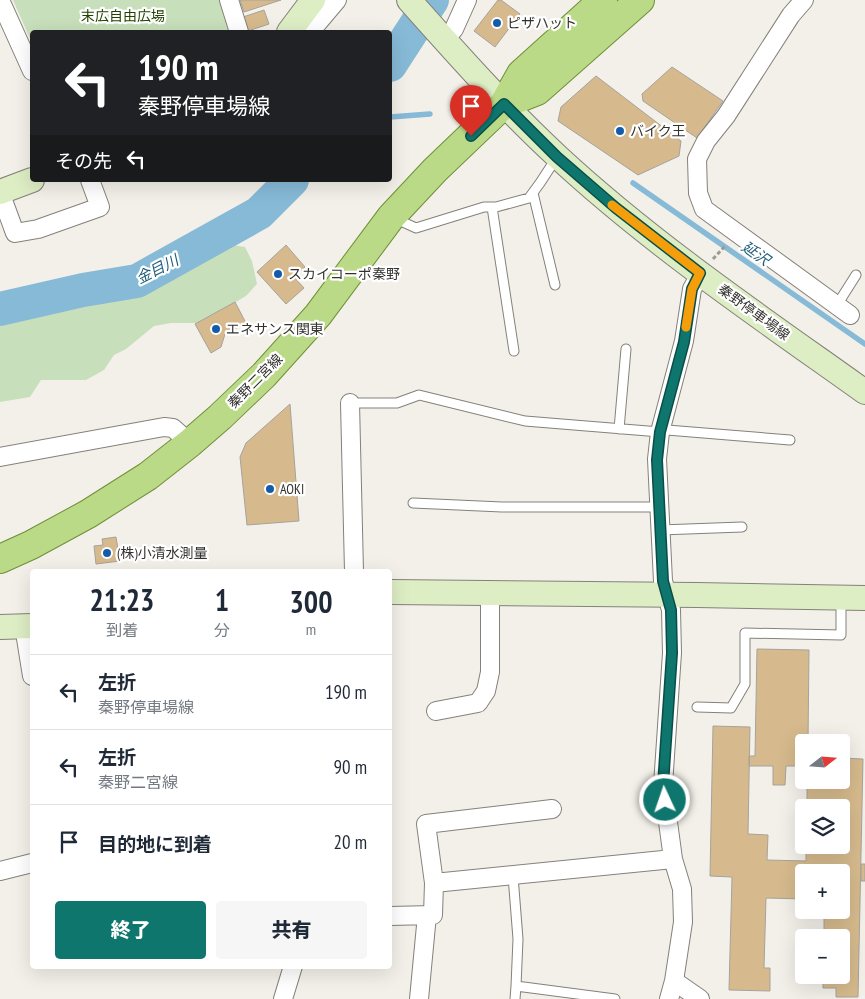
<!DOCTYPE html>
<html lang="ja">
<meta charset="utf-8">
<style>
body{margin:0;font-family:"PT Sans Narrow","Noto Sans JP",sans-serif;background:#f6f6f7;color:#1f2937;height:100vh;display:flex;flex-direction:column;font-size:19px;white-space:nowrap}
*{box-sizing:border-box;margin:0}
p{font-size:16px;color:#747a83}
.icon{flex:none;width:28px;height:28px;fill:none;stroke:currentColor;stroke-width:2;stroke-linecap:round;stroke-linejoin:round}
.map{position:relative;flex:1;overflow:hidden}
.panel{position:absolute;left:30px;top:569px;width:362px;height:400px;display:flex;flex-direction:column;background:#fff;border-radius:5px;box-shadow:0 5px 20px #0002}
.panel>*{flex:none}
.banner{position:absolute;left:30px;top:30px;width:362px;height:152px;border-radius:5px;box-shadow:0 5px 20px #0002;background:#202124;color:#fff;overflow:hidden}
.needle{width:32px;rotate:73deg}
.fabs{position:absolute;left:795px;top:734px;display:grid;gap:10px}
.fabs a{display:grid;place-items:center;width:55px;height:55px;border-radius:5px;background:#fff;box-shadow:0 5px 20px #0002;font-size:25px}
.pin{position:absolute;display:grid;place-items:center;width:42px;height:42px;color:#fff;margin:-51px -21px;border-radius:50% 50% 50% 0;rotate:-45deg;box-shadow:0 0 5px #0007}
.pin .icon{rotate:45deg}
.me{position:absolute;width:55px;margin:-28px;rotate:357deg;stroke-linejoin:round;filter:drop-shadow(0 0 4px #0008)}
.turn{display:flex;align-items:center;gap:18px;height:105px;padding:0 25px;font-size:22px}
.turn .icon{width:65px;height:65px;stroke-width:2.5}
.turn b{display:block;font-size:35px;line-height:42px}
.then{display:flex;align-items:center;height:48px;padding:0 25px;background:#0003;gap:10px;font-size:19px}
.eta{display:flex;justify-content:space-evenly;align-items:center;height:85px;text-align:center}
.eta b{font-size:30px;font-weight:800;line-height:35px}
.action{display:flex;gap:10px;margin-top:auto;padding:10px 25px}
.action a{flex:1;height:58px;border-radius:5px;background:#0f766e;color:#fff;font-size:20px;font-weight:800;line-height:58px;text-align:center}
.action a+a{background:#f6f6f7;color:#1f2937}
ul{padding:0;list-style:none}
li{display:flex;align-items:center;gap:15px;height:75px;padding:0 25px;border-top:1px solid #e0e1e3}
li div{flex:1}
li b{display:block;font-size:19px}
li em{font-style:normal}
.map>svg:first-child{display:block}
.green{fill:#c8dfbb}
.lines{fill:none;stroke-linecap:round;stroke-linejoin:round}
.stream{stroke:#86bad7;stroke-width:5.5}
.river{stroke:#86bad7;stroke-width:34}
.building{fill:#d6ba8d;stroke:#a6a29c}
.lane-casing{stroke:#84817b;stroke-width:11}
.street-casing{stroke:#84817b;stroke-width:20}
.secondary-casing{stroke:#84817b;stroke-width:26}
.primary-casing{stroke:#6e9036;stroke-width:30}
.path{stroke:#9d9a95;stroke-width:3;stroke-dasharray:4 2.5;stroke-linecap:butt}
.lane{stroke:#fff;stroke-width:9}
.street{stroke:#fff;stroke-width:18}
.secondary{stroke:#ddedc4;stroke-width:24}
.primary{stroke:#bbda88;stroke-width:28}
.route-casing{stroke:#0a4d48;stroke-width:12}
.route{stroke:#0f766e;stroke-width:9}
.slow{stroke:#f59e0b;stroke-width:9}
.poi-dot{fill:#135cab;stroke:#fff;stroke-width:2}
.labels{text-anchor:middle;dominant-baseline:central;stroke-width:4.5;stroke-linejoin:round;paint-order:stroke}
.park-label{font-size:14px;fill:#224300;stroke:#fff}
.poi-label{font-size:14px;fill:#33322f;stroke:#fff;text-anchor:start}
.street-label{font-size:14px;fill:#33322f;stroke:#fff}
.water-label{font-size:15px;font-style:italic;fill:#1e5c7a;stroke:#fff}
</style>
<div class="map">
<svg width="865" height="999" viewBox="0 0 865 999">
<rect width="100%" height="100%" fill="#f3f0e9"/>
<path class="green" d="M13,0h207l11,32h-199v11z
M227,244l18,3 7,14 5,23 -11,12 -46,27h-29l-17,3 -28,23 -12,6 -10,15 -18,10h-45l-11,17 -30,5v-91l13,-12 24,-9 24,11 28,-4 13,5 10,-8 16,-18 11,-4 21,7 8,-12 22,-8 11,-9z"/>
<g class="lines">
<path class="stream" d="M390,117l40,-3
M633,183l232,161"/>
<path class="river" d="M390,65l42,-65
M0,309l83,-19 54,-9 122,-68 33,-33"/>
</g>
<path class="building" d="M240,0h41l-37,12z
M498,0h3l19,14 -25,33 -21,-16z
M264,10l5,14 -21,7 -5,-14z
M672,67l51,34 -26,37 -54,-37 -1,-7z
M596,76l85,65 -2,15 -41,19 -80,-54 3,-14z
M286,245l19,22 -11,10 10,11 -18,16 -29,-32z
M235,302l11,21 -21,11 -4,13 -10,6 -16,-29z
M290,404l9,117 -52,4 -7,-68 6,-14z
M116,537l4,24 -24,3 -2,-18 9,-1 -1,-6z
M757,649l52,1 -1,92h-4v24h-18l-1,19h-12v-19h-24v-10h6z
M713,726l37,1 -2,107 20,1 -1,25 39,1v-16h35v-37h-34v-28h34v-22l22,1 -5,238h-22v-9h-13v-13h18v-37h-17v-28h17v-38h-37v27l-38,-1 -2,70h6v23l-41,-1 3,-113 -22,-1z
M861,864h4v17h-4z"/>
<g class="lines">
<g class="lane-casing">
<path id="lane" d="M533,193l22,92
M492,207l22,144
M394,218l22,10 68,-21h12l33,-9 11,-15 17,-26
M837,305l19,-30
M350,403h47l22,-8 106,26 135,11 7,-2 123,10
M619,429l7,-80
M413,503l89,4h156
M660,530l82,-3
M697,707l34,1 14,-24v-51l96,2v-37
M513,876l5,63 -2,47 99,13
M515,999l1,-13"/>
</g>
<g class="street-casing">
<path id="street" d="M0,0l32,71
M229,0l10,32
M804,0l-13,15 -65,101 -20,25 -9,18 1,34 6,16 146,106
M310,32l27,-32
M445,39l9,-10 13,-29
M0,192l15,41 23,-4 62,-22 -10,-27
M350,403l4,168
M0,457l164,-30 9,1 17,15
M24,626l8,50
M436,711l42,-8 8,-12 4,-19v-78
M0,871l32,-8
M434,883l239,-24
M390,916l43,-1 1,-32 -8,-59 126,-15
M674,981l26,18
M283,999l10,-33
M419,999l8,-84
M669,999l5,-18 9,-59 -1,-33 -9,-30 -10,-74 9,-132 -1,-43 -8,-29 -6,-122 3,-27 24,-91 8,-52 9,-16"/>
</g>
<g class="secondary-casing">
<path id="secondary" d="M409,0c48,54 96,108 149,157 94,87 202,160 307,235
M289,32l24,-32
M0,192l32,-12
M390,592l307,3 168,3
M0,627l32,-1"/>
</g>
<g class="primary-casing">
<path id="primary" d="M504,104l33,-13 103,-91
M0,559l31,-14 57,-31 60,-38 42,-33 30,-26 44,-42 54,-60 73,-98 44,-47 69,-66 17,-30 82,-74"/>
</g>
<path class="path" d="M713,259l13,-14"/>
<use href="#lane" class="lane"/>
<use href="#street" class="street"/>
<use href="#secondary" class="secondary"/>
<use href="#primary" class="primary"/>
</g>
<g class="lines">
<g class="route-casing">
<path id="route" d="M471,136l33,-32 53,53 59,51 84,65 -8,16 -8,53 -24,90 -3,28 6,121 8,29 1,43 -9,132 2,15"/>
</g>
<use href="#route" class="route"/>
<path class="slow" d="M612,205l88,68 -8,16 -6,38"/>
</g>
<g class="poi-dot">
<circle cx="497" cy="23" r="5"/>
<circle cx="620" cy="131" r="5"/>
<circle cx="278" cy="274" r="5"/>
<circle cx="216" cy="329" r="5"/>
<circle cx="270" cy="489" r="5"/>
<circle cx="107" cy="553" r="5"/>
</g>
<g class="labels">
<g class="park-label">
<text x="123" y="16">末広自由広場</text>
</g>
<g class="poi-label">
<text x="507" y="23">ピザハット</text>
<text x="630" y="131">バイク王</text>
<text x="288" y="274">スカイコーポ秦野</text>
<text x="226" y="329">エネサンス関東</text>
<text x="280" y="489">AOKI</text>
<text x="117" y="553">(株)小清水測量</text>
</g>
<g class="street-label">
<text transform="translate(754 312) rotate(36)">秦野停車場線</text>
<text transform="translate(255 381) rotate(-45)">秦野二宮線</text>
</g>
<g class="water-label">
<text transform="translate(756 253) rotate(35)">延沢</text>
<text transform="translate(157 269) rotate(-27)">金目川</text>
</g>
</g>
</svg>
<div class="fabs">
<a><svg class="needle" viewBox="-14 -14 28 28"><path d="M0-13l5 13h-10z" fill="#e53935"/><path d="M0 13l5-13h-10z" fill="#747a83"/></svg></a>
<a><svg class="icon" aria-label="layers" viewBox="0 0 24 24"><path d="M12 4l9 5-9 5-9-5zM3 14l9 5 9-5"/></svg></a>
<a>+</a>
<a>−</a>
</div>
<div class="pin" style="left:471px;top:136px;background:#d93025"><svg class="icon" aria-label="arrive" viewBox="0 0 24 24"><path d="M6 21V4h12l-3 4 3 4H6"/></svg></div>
<svg class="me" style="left:665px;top:800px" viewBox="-20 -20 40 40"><circle r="17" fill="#0f766e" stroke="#fff" stroke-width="3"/><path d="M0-11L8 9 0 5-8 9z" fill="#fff"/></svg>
<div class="banner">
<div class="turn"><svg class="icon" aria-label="left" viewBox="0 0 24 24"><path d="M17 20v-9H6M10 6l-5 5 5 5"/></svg><div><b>190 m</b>秦野停車場線</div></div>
<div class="then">その先<svg class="icon" aria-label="left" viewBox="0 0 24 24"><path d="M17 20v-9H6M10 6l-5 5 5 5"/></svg></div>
</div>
<section class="panel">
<div class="eta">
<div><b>21:23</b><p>到着</p></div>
<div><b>1</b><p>分</p></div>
<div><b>300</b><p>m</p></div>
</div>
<ul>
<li><svg class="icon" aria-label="left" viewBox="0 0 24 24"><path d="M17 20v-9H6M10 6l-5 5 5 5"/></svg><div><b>左折</b><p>秦野停車場線</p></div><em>190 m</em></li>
<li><svg class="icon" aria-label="left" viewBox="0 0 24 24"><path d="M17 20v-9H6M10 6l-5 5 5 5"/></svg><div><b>左折</b><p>秦野二宮線</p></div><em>90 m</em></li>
<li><svg class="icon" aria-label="arrive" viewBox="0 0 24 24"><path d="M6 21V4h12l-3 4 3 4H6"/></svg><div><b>目的地に到着</b></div><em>20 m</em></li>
</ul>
<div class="action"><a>終了</a><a>共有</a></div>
</section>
</div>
